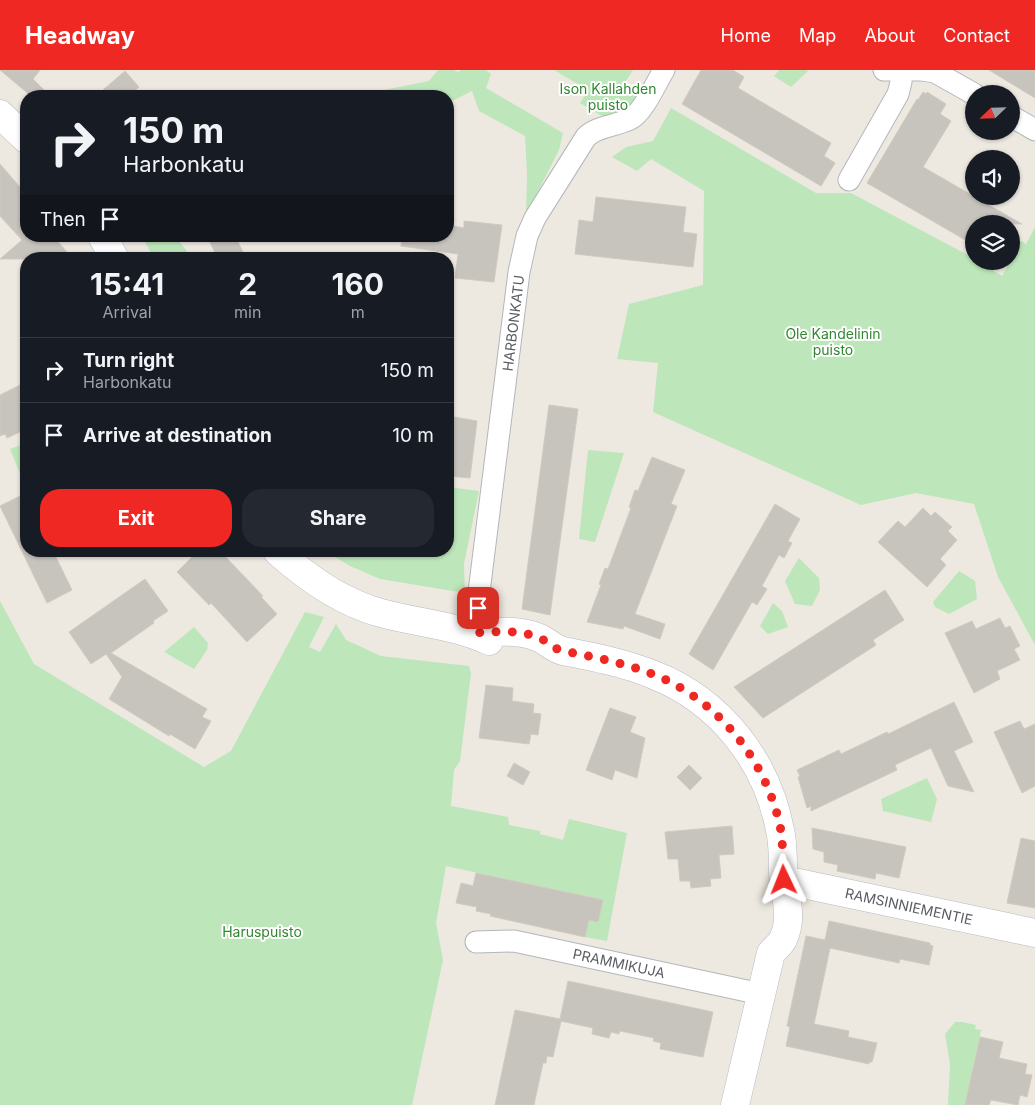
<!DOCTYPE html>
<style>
body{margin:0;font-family:Inter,sans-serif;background:#242831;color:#f1f3f6;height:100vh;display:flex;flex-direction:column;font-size:19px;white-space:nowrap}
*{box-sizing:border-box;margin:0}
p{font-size:16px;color:#9ea1a6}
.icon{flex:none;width:28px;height:28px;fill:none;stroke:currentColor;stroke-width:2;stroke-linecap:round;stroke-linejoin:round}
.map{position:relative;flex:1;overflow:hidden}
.panel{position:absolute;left:20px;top:182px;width:434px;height:305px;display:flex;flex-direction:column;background:#171b24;border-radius:20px;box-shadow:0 1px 4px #0004}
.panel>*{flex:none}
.hud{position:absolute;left:20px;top:20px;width:434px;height:152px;border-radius:20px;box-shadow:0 1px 4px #0004;background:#171b24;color:#f1f3f6;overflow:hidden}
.needle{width:32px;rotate:247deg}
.tools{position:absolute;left:965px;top:15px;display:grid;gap:10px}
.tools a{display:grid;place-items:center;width:55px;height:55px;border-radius:50%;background:#171b24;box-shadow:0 1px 4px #0004;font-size:25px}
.pin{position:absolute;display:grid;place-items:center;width:42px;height:42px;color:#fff;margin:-21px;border-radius:10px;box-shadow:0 2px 8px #0006}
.me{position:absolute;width:55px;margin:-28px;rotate:358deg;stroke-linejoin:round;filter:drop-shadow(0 0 4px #0008)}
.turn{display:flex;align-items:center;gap:18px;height:105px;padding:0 20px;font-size:22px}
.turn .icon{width:65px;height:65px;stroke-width:2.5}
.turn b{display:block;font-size:35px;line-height:42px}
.then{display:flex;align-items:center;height:48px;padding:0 20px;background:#0003;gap:10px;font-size:19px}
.eta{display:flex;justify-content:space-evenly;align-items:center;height:85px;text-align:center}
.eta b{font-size:30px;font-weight:700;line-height:35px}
.primary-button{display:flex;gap:10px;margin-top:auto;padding:10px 20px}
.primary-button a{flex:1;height:58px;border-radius:20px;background:#ef2823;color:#fff;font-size:20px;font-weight:700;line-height:58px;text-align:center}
.primary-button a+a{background:#242831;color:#f1f3f6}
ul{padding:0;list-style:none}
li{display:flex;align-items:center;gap:15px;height:65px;padding:0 20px;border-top:1px solid #363941}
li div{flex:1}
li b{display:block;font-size:19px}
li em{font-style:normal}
header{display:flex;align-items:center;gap:30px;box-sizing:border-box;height:70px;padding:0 25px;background:#ef2823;color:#fff}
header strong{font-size:24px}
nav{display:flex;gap:28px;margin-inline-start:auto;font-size:18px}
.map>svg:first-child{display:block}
.green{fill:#bde6ba}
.building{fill:#c7c3bd;stroke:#d1cabe}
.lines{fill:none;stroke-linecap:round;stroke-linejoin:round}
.street-casing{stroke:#b3b7bb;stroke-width:23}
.secondary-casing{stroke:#b6bac0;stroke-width:29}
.street{stroke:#fff;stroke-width:21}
.secondary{stroke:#fff;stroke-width:28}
.route{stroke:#ef2823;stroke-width:9;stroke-dasharray:0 16.2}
.labels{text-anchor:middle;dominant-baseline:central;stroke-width:4;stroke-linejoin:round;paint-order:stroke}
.park-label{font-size:14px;fill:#328732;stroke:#fff}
.street-label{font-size:14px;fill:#595d62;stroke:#fff}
</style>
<header>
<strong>Headway</strong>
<nav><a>Home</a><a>Map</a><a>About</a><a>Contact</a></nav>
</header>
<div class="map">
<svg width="1035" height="1035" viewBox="0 0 1035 1035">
<rect width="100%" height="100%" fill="#ede9e0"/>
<path class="green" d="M438,0h15l6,2 1,-2h26l5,4 -5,14 77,45 -4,17 -33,65 1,-40 -2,-39 -46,-25 -7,-20 -24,12v-7h-69v-5l50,-10z
M554,0h79l-9,14 15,9 -11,17 -21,9 -27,-16 8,-13z
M779,0h28l1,1 -17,16 -17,-11z
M671,38l145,85h35l113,60 10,6v2h4l24,15 19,-35 5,3 9,-17v418l-37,-68 -24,-73 -58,-11 -55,12 -208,-93 5,-49 -41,-4 12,-55 74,-19 1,-94 -53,-32 -14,12 -25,-14 14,-10 27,-6z
M142,166h33l18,23h-39z
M26,373v31l-5,2 -11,-27z
M588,380l36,3 -29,89 -16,-3z
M448,417l31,4 -15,73 1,29 -85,-14 -30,-13 -25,-15h123z
M799,488l20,20 1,12 -8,16 -17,-2 -10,-23z
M959,501l16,10 2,18 -28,15 -14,-7 -2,-5z
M0,531l34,63 170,103 27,-16 74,-139 19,5 -15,30 11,5 16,-28 10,16 35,16 88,10 2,7 -11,88 -6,9 -3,36 57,11 1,8 31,6v3l23,6 6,-21 58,14 -20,108 -22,-4 4,-17 9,2 4,-22 -156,-34 -10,57 7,37 -31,145h-412z
M773,533l9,8 6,16 -20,7 -8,-8z
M194,557l14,16 -1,7 -13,19 -30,-17z
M927,708l10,21 -6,23 -48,-11 -2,-12z
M955,952h7l14,3 -1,4 6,1 -16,75h-17l2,-41 -5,-30z"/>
<path class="building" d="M0,0h40l-7,9 17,17h-19z
M701,0h32l11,7 -6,11 93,55 -7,13 11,7 -14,23 -139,-82z
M989,0h46v28z
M125,1l14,16 -10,9h-33z
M923,22l3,2 1,-2 19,12 -6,10 11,7 -28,46 99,57h-48v21l-107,-62 50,-84 1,1z
M0,94l26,30v42h27l20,23h-73l22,-19 -22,-24z
M596,127l90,10 -3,25 14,2 -4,33 -118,-13 4,-34 14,2z
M464,151l38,4 -8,57 -39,-4 3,-24 -57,-8 1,-10h46v-11l16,3z
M207,166h28l8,16 -13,7h-12z
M26,312v47l-19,9 -2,-4 -5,2v-41z
M549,335l29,4 -28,206 -28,-6z
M448,346l29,5 -7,57 -22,-2z
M652,387l33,13 -14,34 6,2 -42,108 30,10 -5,15 -36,-13 -1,3 -36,-7 14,-37 -2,-1 6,-16 3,1 23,-61 -2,-1 6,-17 3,1z
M26,423v58h27l19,39 -25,13 -47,-97z
M775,434l25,15 -12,22 4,2 -8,15 -5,-3 -17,31 5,3 -10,16 -5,-3 -39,68 -24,-16z
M923,438l8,8 4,-4 17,15 -4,4 9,9 -17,19 6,6 -19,22 -49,-45 20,-21 7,6z
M198,481h22l43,45 -2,1 16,17 -30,28 -36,-39 -2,2 -32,-33z
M145,509l23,32 -15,10 1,2 -43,30 96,56 -5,8 9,4 -16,28 -25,-15 -1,2 -60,-37 13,-22 -16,-23 -15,10 -22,-32z
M885,520l19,30 -31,20 3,5 -113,73 -29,-31z
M1000,548l5,10 5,-2 10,20 -6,3 6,11 -23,11 3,8 -26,14 -29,-60 27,-12 4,8z
M486,615l27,3 -1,13 22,3 -1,9 8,1 -3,21 -7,-1 -2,10 -50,-6z
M954,632l19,40 -19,9 20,41 -26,-6 -17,-38 -36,17 2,5 -86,41v-5l-4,2 -9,-31 2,-1 -3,-6 42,-20 2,4 46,-22 1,2z
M610,638l26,9 -6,15 15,6 -8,40 -22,-8 -3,10 -26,-10z
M1020,651l4,8 11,-5v62l-13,7 -28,-61z
M514,693l16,9 -7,13 -16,-9z
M689,695l13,13 -12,12 -13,-13z
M732,756l2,28 -15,1 2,23 -11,1 1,7 -20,2 -1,-7h-10l-2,-22h-10l-3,-27z
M812,758l94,19 -7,31 -23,-5 -1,6 -38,-8 1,-6 -14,-3v-10l-11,-3z
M1021,768l14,3v67l-28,-5z
M476,803l127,27 -5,22 -9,-2 -4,17 -95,-21 1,-2 -15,-3 1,-4 -21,-4 5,-20 12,3z
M829,851l101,22v2l3,1 -4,19 -29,-6 -1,4 -69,-15 -16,76 35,7 -1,6 29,6 -5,19h-3v2l-83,-18 4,-19 -3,-1 19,-90 19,4z
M568,911l145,31 -10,45 -43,-8 1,-6 -8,-2 1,-3 -34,-7 -1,3 -8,-2 -2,6 -17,-4 1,-6 -32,-7 -8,36 -6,-1 -1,7h-3l-9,42h-39l20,-95 45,9z
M980,967l23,5 -4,16 28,6 -2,10 7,1 -5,22 -7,-2 -2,10 -27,-5 -2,5h-24z"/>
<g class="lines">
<g class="street-casing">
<path id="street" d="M884,0h38l13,2 39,22
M1011,46l24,14
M849,110l49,-86 3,-12 -1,-12
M473,563l4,-25 42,-336 8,-36 8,-18 51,-81c11,-11 30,-11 44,-18 13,-6 26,-36 34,-49
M476,872l38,-1 247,53"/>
</g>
<g class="secondary-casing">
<path id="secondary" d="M0,44l26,25
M102,166l13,23
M277,481c29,26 66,52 104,62 36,10 74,12 108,28
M473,563c20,-1 44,-4 64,4 9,3 15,11 26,14 31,6 62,12 91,24 66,26 113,86 126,155 3,13 3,28 3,41 1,23 11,46 0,68 -2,5 -8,9 -12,14l-36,152
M784,810l251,53"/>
</g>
<use href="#street" class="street"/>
<use href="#secondary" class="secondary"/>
</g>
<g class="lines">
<path class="route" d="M478,538l-5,25c20,-1 44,-4 64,4 10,3 14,11 26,14 31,6 62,12 92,24 64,26 113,87 126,156 2,16 2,33 3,49"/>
</g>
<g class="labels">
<g class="park-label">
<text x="608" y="18">Ison Kallahden<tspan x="608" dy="16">puisto</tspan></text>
<text x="833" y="263">Ole Kandelinin<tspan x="833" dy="16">puisto</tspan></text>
<text x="262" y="861">Haruspuisto</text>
</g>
<g class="street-label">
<text transform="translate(513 253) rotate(-83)">HARBONKATU</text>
<text transform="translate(909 836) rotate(12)">RAMSINNIEMENTIE</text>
<text transform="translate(619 893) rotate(12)">PRAMMIKUJA</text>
</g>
</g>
</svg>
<div class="tools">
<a><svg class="needle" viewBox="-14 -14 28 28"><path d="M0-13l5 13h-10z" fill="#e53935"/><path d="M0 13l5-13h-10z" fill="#9ea1a6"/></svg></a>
<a><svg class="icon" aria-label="sound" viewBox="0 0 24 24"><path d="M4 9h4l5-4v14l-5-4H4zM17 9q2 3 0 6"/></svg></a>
<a><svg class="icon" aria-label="layers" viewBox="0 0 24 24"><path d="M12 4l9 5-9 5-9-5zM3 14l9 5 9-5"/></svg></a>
</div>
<div class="pin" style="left:478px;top:538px;background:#d93025"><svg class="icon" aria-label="arrive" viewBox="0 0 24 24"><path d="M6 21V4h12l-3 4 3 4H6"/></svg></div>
<svg class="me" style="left:784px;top:810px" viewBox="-20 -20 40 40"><path d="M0-17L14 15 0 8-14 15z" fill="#ef2823" stroke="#fff" stroke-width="4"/></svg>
<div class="hud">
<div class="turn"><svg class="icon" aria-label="right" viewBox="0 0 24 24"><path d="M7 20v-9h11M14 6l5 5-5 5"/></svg><div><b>150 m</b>Harbonkatu</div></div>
<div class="then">Then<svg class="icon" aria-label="arrive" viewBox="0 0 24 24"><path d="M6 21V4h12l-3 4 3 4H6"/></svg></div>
</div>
<section class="panel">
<div class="eta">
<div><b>15:41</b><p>Arrival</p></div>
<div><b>2</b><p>min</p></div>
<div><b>160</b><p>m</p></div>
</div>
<ul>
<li><svg class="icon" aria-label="right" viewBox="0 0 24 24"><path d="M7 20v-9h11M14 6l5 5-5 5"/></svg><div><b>Turn right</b><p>Harbonkatu</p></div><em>150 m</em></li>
<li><svg class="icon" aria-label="arrive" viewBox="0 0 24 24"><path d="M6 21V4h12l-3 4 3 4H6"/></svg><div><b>Arrive at destination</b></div><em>10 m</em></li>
</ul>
<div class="primary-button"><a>Exit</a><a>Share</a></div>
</section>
</div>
